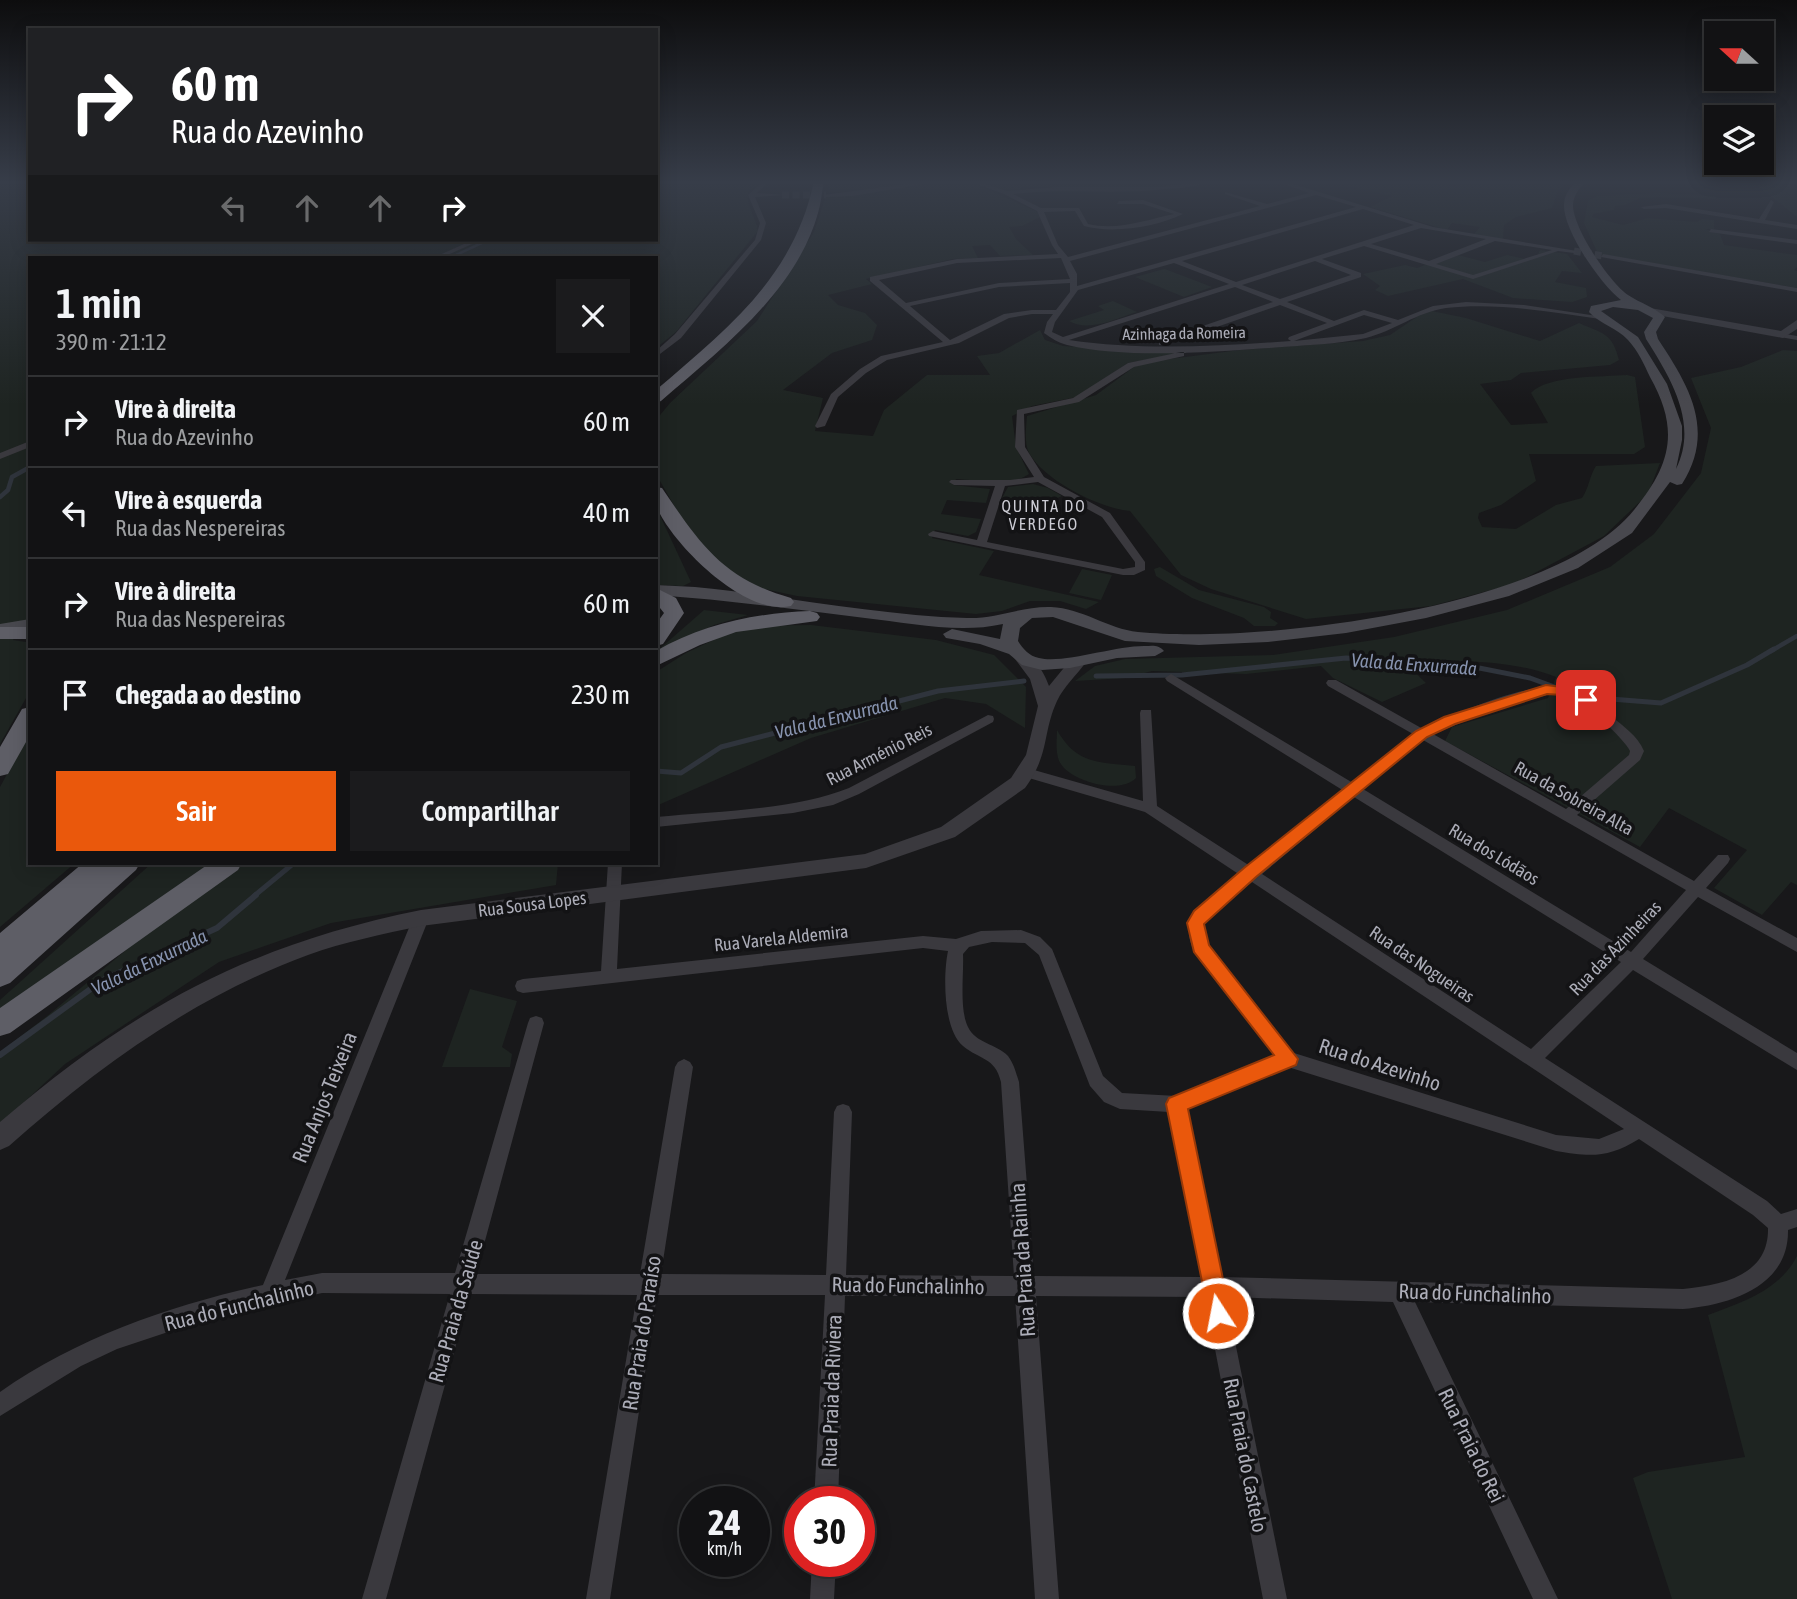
<!DOCTYPE html>
<html lang="pt">
<meta charset="utf-8">
<style>
body{margin:0;font-family:"Asap Condensed",sans-serif;background:#1b1b1d;color:#f1f3f6;height:100vh;display:flex;flex-direction:column;font-size:26px;white-space:nowrap}
*{box-sizing:border-box;margin:0}
p{font-size:23px;color:#9c9ea0}
.icon{flex:none;width:38px;height:38px;fill:none;stroke:currentColor;stroke-width:2;stroke-linecap:round;stroke-linejoin:round}
.map{position:relative;flex:1;overflow:hidden}
.drawer{position:absolute;left:28px;top:256px;width:630px;height:609px;display:flex;flex-direction:column;background:#121214;border-radius:0px;box-shadow:0 4px 18px #0003,0 0 0 2px #313234}
.drawer>*{flex:none}
.banner{position:absolute;left:28px;top:28px;width:630px;height:214px;border-radius:0px;box-shadow:0 4px 18px #0003,0 0 0 2px #313234;background:#202124;color:#fff;overflow:hidden}
.needle{width:46px;rotate:291deg}
.buttons{position:absolute;left:1704px;top:21px;display:grid;gap:14px}
.buttons a{display:grid;place-items:center;width:70px;height:70px;border-radius:0px;background:#121214;box-shadow:0 4px 18px #0003,0 0 0 2px #313234;font-size:35px}
.speed{position:absolute;left:679px;top:1486px;display:flex;gap:14px;font-size:35px;font-weight:700;text-align:center}
.speed>*{display:grid;place-content:center;width:91px;height:91px;border-radius:50%;background:#121214;box-shadow:0 4px 18px #0003,0 0 0 2px #313234;line-height:1}
.speed small{font-size:18px;font-weight:400}
.speed .limit{border:10px solid #d22;background:#fff;color:#111}
.pin{position:absolute;display:grid;place-items:center;width:60px;height:60px;color:#fff;margin:-30px;border-radius:14px;box-shadow:0 4px 10px #0006}
.me{position:absolute;width:77px;margin:-38px;rotate:349deg;stroke-linejoin:round;filter:drop-shadow(0 0 5px #0008)}
.turn{display:flex;align-items:center;gap:24px;height:147px;padding:0 28px;font-size:32px}
.turn .icon{width:91px;height:91px;stroke-width:2.5}
.turn b{display:block;font-size:49px;line-height:60px}
.lanes{display:flex;align-items:center;height:66px;padding:0 28px;background:#0003;justify-content:center;gap:35px;direction:ltr}
.lanes .off{opacity:.35}
.round{display:grid;place-items:center;flex:none;width:74px;height:74px;border-radius:0px;background:#1b1b1d}
.summary{display:flex;align-items:center;justify-content:space-between;height:119px;padding:0 28px}
h1{font-size:42px;font-weight:600;line-height:52px}
.button{display:flex;gap:14px;margin-top:auto;padding:14px 28px}
.button a{flex:1;height:80px;border-radius:0px;background:#ea580c;color:#fff;font-size:28px;font-weight:600;line-height:80px;text-align:center}
.button a+a{background:#1b1b1d;color:#f1f3f6}
ul{padding:0;list-style:none}
li{display:flex;align-items:center;gap:21px;height:91px;padding:0 28px;border-top:2px solid #313234}
li div{flex:1}
li b{display:block;font-size:26px}
li em{font-style:normal}
.map>svg:first-child{display:block}
.green{fill:#1e2421}
.lines{fill:none;stroke-linecap:round;stroke-linejoin:round}
.stream-far3{stroke:#2f343c;stroke-width:2.5}
.stream-far2{stroke:#2f343c;stroke-width:4.5}
.stream-far1{stroke:#2f343c;stroke-width:5}
.stream{stroke:#2f343c;stroke-width:6}
.minor-tunnel{stroke:#36363a;stroke-width:7;stroke-dasharray:7 3.5;stroke-linecap:butt}
.minor{fill:#3a393e;fill-rule:evenodd}
.tertiary{fill:#3a393e;fill-rule:evenodd}
.secondary{fill:#48484e;fill-rule:evenodd}
.trunk{fill:#5e5e66;fill-rule:evenodd}
.route{fill:#ea580c;stroke:#983908;stroke-width:2}
.labels{text-anchor:middle;dominant-baseline:central;stroke-width:7;stroke-linejoin:round;paint-order:stroke}
.far-street-label{font-size:16px;fill:#acadb8;stroke:#131315}
.far-neighbourhood-label{font-size:16px;letter-spacing:2px;fill:#ccccd4;stroke:#131315}
.street-label{font-size:18px;fill:#acadb8;stroke:#131315}
.water-label{font-size:19px;font-style:italic;fill:#8793af;stroke:#131315}
.near-street-label{font-size:21px;fill:#acadb8;stroke:#131315}
</style>
<div class="map">
<svg width="1797" height="1599" viewBox="0 0 1797 1599">
<rect width="100%" height="100%" fill="#18181a"/>
<path class="green" d="M0,181h30v59h626v-58l106,-1 -14,11c-2,14 8,25 10,39l-82,101 -20,16v-91h-626v361l-17,22 13,2 4,4v45l-30,53z
M828,181h104l-29,5 -75,7z
M943,181l27,1 66,29 4,6 -18,9 -13,1 7,12 17,16 -33,1 -10,-11 -18,1 6,12 -25,1 -87,20 6,5 -44,11 10,10 27,8 12,12 -5,15 -40,13 -49,37 40,8 -8,33 58,5 11,-26 43,-35h63l-13,-19 22,-3 41,-23 5,10 18,6 120,7 -55,10 -51,34 -45,9 -20,10 4,31 13,27c-18,13 -52,6 -73,5l-3,6 37,4 -4,14 -39,-3 -6,14 40,5 -5,13 -8,4 -33,-6 -3,8 62,13 -15,24 120,27 -13,7 -26,-8h-30l-28,10 -26,3 -179,-18 -37,-8 -19,-8 -28,-22 -33,-42 -24,-42v-54l14,-17 87,-82 57,-89 12,-36h26z
M978,181h222c-59,13 -120,5 -179,5v3l-15,2z
M1326,181h107l20,6 19,-6h95l-9,10 -6,17 -36,9 -12,8 -1,14 -29,-5 6,-7 -28,-4 -5,7 -77,-23 22,-11z
M1752,181h30l15,6v30z
M1659,193l55,3 3,3 -58,-2 -19,1 -15,7 -10,1 -1,4 -21,4 -1,3 31,8 25,-7 49,4 5,-3 12,1v9h-9l15,5 4,11 73,10v12l-3,3 3,1v17l-199,-34 -14,-31 4,-22 9,-5z
M1540,250l27,4 15,19 -20,-2 -7,11 31,6 1,9 -15,5 -59,-4 -50,-19 -75,17 -13,-6 5,-4 -17,-12 42,-9 12,3 37,-14 31,8 22,-7 18,4 12,-2z
M1164,269h1l47,18 -28,10 -49,-20z
M1113,301l24,11c-21,6 -47,21 -68,9l35,-11 -6,-4z
M1427,310l39,8 74,23 39,-18c24,11 33,9 40,37l-9,5 -89,8 -10,7 -31,4 31,41 37,-2 -17,-30c16,-18 71,-16 96,-18l8,2 10,70 -11,7h-105l7,27 -35,24 -22,8 -1,5 4,9 34,2 40,-24 26,-7c7,-10 7,-21 14,-32l64,-3 -12,31 -44,42 -90,48 -83,22 -125,13 -95,-30 -30,-14 -51,-64c-31,-3 -85,-30 -101,-58 -5,-10 -3,-26 -2,-37l69,-21 38,-28 20,-6 86,-11 123,-9 27,-6z
M1783,350l14,1v534l-6,-3 -29,33 -48,-27 33,-38 -78,-42 -29,39 -195,-106 7,-14 96,-29 8,-21c-50,-19 -100,-16 -152,-15l22,21 -44,19 -49,-24 -12,-12 -75,8 -94,-3 -26,7 -51,3 20,-15 30,-7 148,-4 121,-18 113,-27 103,-43 44,-33 47,-61 10,-45 -20,-50 50,-11z
M1033,484l15,4 14,8 -16,7 -44,-5 6,-11z
M656,507l35,75 -8,4 -27,-1z
M1160,567l39,23 65,17 7,5 -1,6 8,5 -3,3h-21l-10,-8 -52,-20 -36,-22 -2,-7z
M1082,569l30,6 -11,25 -32,-7z
M704,610l44,5 -34,10 -58,27z
M811,625l125,15 58,15 32,32 -1,41 -39,-24 -41,-6 -134,40 -155,68v-134l30,-19 57,-27z
M1057,730c20,35 42,32 78,36l1,12c-16,16 -57,5 -72,-10 -10,-10 -7,-26 -7,-38z
M30,732v131h45l-75,64v-140z
M152,863h61l-213,151v-14z
M246,863h312l-2,22 -225,38 -112,39 -154,102 -65,61v-73l46,-35 116,-97z
M470,989l47,12 -15,46 10,7 -2,13h-68z
M1797,1256v343h-125l-39,-121 15,-6 97,-15 -37,-142c34,-13 72,-25 89,-59z"/>
<g class="lines">
<path class="stream-far3" d="M452,257l36,-17"/>
<path class="stream-far2" d="M0,497l8,-7 4,-13 18,-10
M1771,651l26,-15"/>
<path class="stream-far1" d="M1096,676l86,-1 164,-17 113,6 71,14 30,11
M1586,697l75,6 86,-38 27,-16
M656,771l25,2 40,-26 217,-56 86,-10
M254,896l40,-33"/>
<path class="stream" d="M0,1055l103,-75 114,-52 39,-33"/>
<path class="minor-tunnel" d="M782,195h44
M1574,251l29,5"/>
<path class="minor" d="M764,181h6l-13,12 28,2 -30,2 11,26 -5,17 -80,98 -25,19v-6l19,-17 80,-94 5,-17 -12,-28z
M929,181h13l-89,15 -27,1 -3,-2z
M969,181h8l30,10 50,-4h101l52,-6c-13,6 -29,7 -43,8 -51,6 -103,-1 -154,5l28,14h38l9,16c29,7 58,-4 86,-10l-31,-10h-26l2,-3 24,-1 40,14c-27,13 -70,20 -99,12l-9,-15 -31,1 14,33 10,12 192,-51 -35,-12v-2l42,12 42,-11 -34,-12h8l150,46 144,24 -3,2 -16,-2 -85,28 -109,-33 -42,13 39,14v4l-74,25 47,19 30,-11 34,10 35,-14 33,-4 58,3 80,12 -4,2c-50,-7 -103,-17 -154,-11 -29,4 -52,23 -80,30 -31,7 -64,7 -96,10 -62,4 -142,11 -203,-3 -8,-2 -16,-7 -23,-12l3,-11 6,-8h-21l-23,4 -50,25 -72,17 -21,13 -28,24 -13,29 -8,2 -2,-2 16,-32 29,-25 21,-13 62,-14 -73,-61v-4l87,-18 101,-5 -6,-9 -15,-34 -33,-17zM1316,195l40,12 -279,79v-12l-7,-13zM1363,209l51,16 -178,57 -54,-21zM1421,228l65,11 -57,22 -58,-17zM1495,241l57,9 -79,25 -37,-11zM1061,258l9,21 -71,4 -93,20 -27,-23 78,-17zM1315,261l36,14 -71,24 -38,-14zM1174,263l55,21 -166,53 -11,-5 3,-10 23,-32zM1070,283v9l-14,18h-24l-28,4 -54,26 -40,-34 89,-19zM1235,287l38,15 -114,39v4h6l115,-40 47,18 -38,14 -1,2 3,2c-74,5 -148,10 -222,-1zM1364,315l28,8 -29,11 -69,7z
M1790,181h6l1,5z
M1771,200l3,2 -9,18 32,5v4l-131,-21 -22,1 -3,-2 25,-3 93,15z
M1711,229l86,11v4l-88,-12z
M473,240h8l-38,17h-8z
M1603,254l194,34v4l-196,-35z
M1780,333l17,3v4l-17,-3z
M1181,352h3v4l-50,11 -55,35 -55,12 1,33 19,30 66,36 35,49v8l-11,5h-11l-194,-39 -1,-2 5,-3 44,9 18,-54 -41,-1 -5,-3 2,-2h59l24,-3 -19,-30 2,-37 56,-12 55,-35zM1038,482l64,35 33,45v5l-12,2 -136,-27 18,-56z
M30,441v6l-30,12v-6z
M1171,674l182,109 60,-49 -85,-48 -2,-3 2,-3h8l87,49c34,-16 107,-49 143,-41 19,3 32,16 45,28 13,11 26,19 33,35l-4,9 -63,55 117,66 24,-26h10l2,4 -2,4 -22,25 91,50v14l-99,-55 -55,62 154,94v17l-164,-100 -88,88 222,143 14,13 16,-5v18l-9,3c1,57 -59,75 -105,79l-268,-7 143,297h-25l-140,-297 -167,-5 61,302h-24l-58,-302 -169,-1 23,303h-24l-20,-303h-170l-7,206h-24l11,-207h-168l-47,304h-24l51,-304 -167,-1 -84,305h-24l88,-305 -128,-1 -127,30 -78,26 -36,17 -81,50v-24c79,-55 169,-86 263,-107l150,-367 3,-4 5,-2 5,2 3,4 -144,362 37,-7h133l73,-250 2,-5 6,-2 6,2 2,5 -68,251h164l35,-207 3,-5 6,-3 6,3 3,5 -32,207 165,1 8,-163 3,-6 6,-2 6,2 3,6 -6,163 168,1 -13,-194c-6,-25 -21,-22 -38,-36 -20,-17 -20,-71 -15,-95l-25,-3 -400,45 -6,-2 -2,-5 2,-5 6,-2 78,-8 7,-108h14l-5,106 306,-33 33,3 25,-8 40,-1 19,7 12,12 51,127 19,17 55,3 99,-40 -82,-105c-19,-38 20,-55 46,-76l-95,-63 -123,-36 -2,-3 7,-5 116,33 -3,-88 1,-3h10l6,96 93,60 94,-75 -177,-110 -2,-3zM1551,694c8,1 14,1 22,4 13,7 51,40 57,53l-1,4 -63,54 -133,-75 65,-26zM1423,740l263,150 -55,62 -268,-163zM1354,797l267,165 -90,87 -269,-175zM1252,882l372,247 -25,10 -43,-4 -262,-82 -87,-109 -4,-13 3,-11zM992,942l33,1 14,12 51,131 14,16 16,7 49,3 32,165 -167,-1 -15,-194c-3,-9 -5,-18 -11,-26 -11,-12 -33,-13 -40,-29 -9,-18 -4,-53 -5,-73l6,-7zM1288,1067l268,84c35,6 52,7 83,-12l114,76 15,13c1,48 -46,57 -85,61l-462,-12 -34,-169z
M988,715l5,1 1,3 -1,3 -134,72 -26,11 -40,8 -137,14v-10c60,-6 139,-7 193,-29z
M812,1561h24l-2,38h-24z"/>
<path class="tertiary" d="M1650,308l131,23 16,-11v9l-14,9 -137,-25 -1,-2z
M1020,650c13,3 25,24 29,36l23,-28 6,-1 8,5c-9,13 -22,24 -29,39 -15,33 -7,53 -32,87l-70,49 -89,31 -445,58c-38,8 -77,16 -113,29 -114,42 -209,111 -299,191l-9,4v-28c133,-114 248,-177 421,-212l444,-56 76,-27 70,-49 15,-23 12,-49 -8,-27 -18,-24z"/>
<path class="secondary" d="M1576,181h9c-5,7 -11,13 -12,23 -1,23 37,79 55,91 12,8 26,12 37,22l-9,15 2,7c31,47 58,91 24,145l-5,1 -7,-3 -38,51 -54,35 -69,28 -83,22 -80,15 -78,9 -69,3 -74,-4 -72,-24 -21,1 -12,10 -2,13c5,8 11,15 21,17 24,6 75,-12 105,-12 8,0 14,-2 20,5l-9,5 -38,2 -47,10 -28,2 -20,-5 -13,-11 -29,-10 -34,-6 -3,-4 9,-5 48,10 3,-15c-44,10 -93,-1 -138,-6 -70,-9 -139,-18 -209,-23v-10l39,2c90,9 181,28 272,31 29,1 56,-12 84,-11 31,1 57,22 87,25 123,12 415,-23 496,-122 37,-45 46,-80 16,-133 -6,-13 -12,-26 -22,-37 -11,-12 -28,-16 -39,-28l2,-6 30,-6c-20,-15 -58,-70 -57,-95 0,-10 6,-17 12,-24zM1613,307l25,3 15,8 -9,14 2,7c24,38 53,84 30,130l6,-29v-14l-15,-42 -29,-47 -37,-26z
M30,619v10l-30,5v-10z"/>
<path class="trunk" d="M814,181h10c-2,10 -3,22 -6,32 -22,79 -98,137 -157,188l-5,2v-13c71,-61 138,-113 158,-209z
M656,487l6,1c38,56 61,91 129,110l3,4 -3,4c-45,11 -117,-60 -134,-98 -2,-6 -1,-15 -1,-21z
M656,588l20,10 8,15 -21,31 -7,2v-22l8,-11 -8,-10z
M810,611l7,2 3,4 -3,4 -81,11 -36,13 -44,21v-15c47,-27 100,-38 154,-40z
M0,627h30v12h-30z
M30,707v28l-22,39 -8,2v-29l22,-38z
M83,863h57l-4,7 -126,113 -10,4v-54z
M210,863h32l-4,7 -228,163 -10,3v-28z"/>
</g>
<linearGradient id="sky" x2="0" y2="1"><stop stop-color="#0d0d0e"/><stop offset="0.45" stop-color="#373d49"/><stop offset="1" stop-color="#373d49" stop-opacity="0"/></linearGradient>
<rect width="1797" height="405" fill="url(#sky)"/>
<path class="route" d="M1546,685l24,3 23,12 -7,4 -24,-9 -15,-1 -92,30 -28,13 -171,140 -52,47 5,21 89,114 -2,6 -108,44 42,204 -3,8 -9,4 -8,-4 -44,-217 3,-6 105,-43 -80,-103 -7,-29 7,-12 50,-43 172,-137 28,-14z"/>
<g class="labels">
<g class="far-street-label">
<text transform="translate(1184 333) rotate(-1)">Azinhaga da Romeira</text>
</g>
<g class="far-neighbourhood-label">
<text x="1044" y="506">QUINTA DO<tspan x="1044" dy="18">VERDEGO</tspan></text>
</g>
<g class="street-label">
<text transform="translate(879 754) rotate(-27)">Rua Arménio Reis</text>
<text transform="translate(1574 798) rotate(29)">Rua da Sobreira Alta</text>
<text transform="translate(1494 854) rotate(31)">Rua dos Lódãos</text>
<text transform="translate(532 904) rotate(-7)">Rua Sousa Lopes</text>
<text transform="translate(781 938) rotate(-6)">Rua Varela Aldemira</text>
<text transform="translate(1615 948) rotate(-46)">Rua das Azinheiras</text>
<text transform="translate(1422 964) rotate(34)">Rua das Nogueiras</text>
</g>
<g class="water-label">
<text transform="translate(1414 664) rotate(4)">Vala da Enxurrada</text>
<text transform="translate(836 717) rotate(-14)">Vala da Enxurrada</text>
<text transform="translate(149 962) rotate(-26)">Vala da Enxurrada</text>
</g>
<g class="near-street-label">
<text transform="translate(1380 1064) rotate(18)">Rua do Azevinho</text>
<text transform="translate(324 1097) rotate(-68)">Rua Anjos Teixeira</text>
<text transform="translate(1022 1260) rotate(-94)">Rua Praia da Rainha</text>
<text transform="translate(908 1285) rotate(1)">Rua do Funchalinho</text>
<text transform="translate(1475 1293) rotate(2)">Rua do Funchalinho</text>
<text transform="translate(239 1305) rotate(-14)">Rua do Funchalinho</text>
<text transform="translate(455 1311) rotate(-74)">Rua Praia da Saúde</text>
<text transform="translate(641 1333) rotate(-81)">Rua Praia do Paraíso</text>
<text transform="translate(831 1391) rotate(-88)">Rua Praia da Riviera</text>
<text transform="translate(1472 1445) rotate(64)">Rua Praia do Rei</text>
<text transform="translate(1246 1455) rotate(79)">Rua Praia do Castelo</text>
</g>
</g>
</svg>
<div class="buttons">
<a><svg class="needle" viewBox="-14 -14 28 28"><path d="M0-13l5 13h-10z" fill="#e53935"/><path d="M0 13l5-13h-10z" fill="#9c9ea0"/></svg></a>
<a><svg class="icon" aria-label="layers" viewBox="0 0 24 24"><path d="M12 4l9 5-9 5-9-5zM3 14l9 5 9-5"/></svg></a>
</div>
<div class="speed"><div>24<small>km/h</small></div><div class="limit">30</div></div>
<div class="pin" style="left:1586px;top:700px;background:#d93025"><svg class="icon" aria-label="arrive" viewBox="0 0 24 24"><path d="M6 21V4h12l-3 4 3 4H6"/></svg></div>
<svg class="me" style="left:1218px;top:1313px" viewBox="-20 -20 40 40"><circle r="17" fill="#ea580c" stroke="#fff" stroke-width="3"/><path d="M0-11L8 9 0 5-8 9z" fill="#fff"/></svg>
<div class="banner">
<div class="turn"><svg class="icon" aria-label="right" viewBox="0 0 24 24"><path d="M7 20v-9h11M14 6l5 5-5 5"/></svg><div><b>60 m</b>Rua do Azevinho</div></div>
<div class="lanes"><svg class="icon off" aria-label="left" viewBox="0 0 24 24"><path d="M17 20v-9H6M10 6l-5 5 5 5"/></svg><svg class="icon off" aria-label="ahead" viewBox="0 0 24 24"><path d="M12 20V5M6 11l6-6 6 6"/></svg><svg class="icon off" aria-label="ahead" viewBox="0 0 24 24"><path d="M12 20V5M6 11l6-6 6 6"/></svg><svg class="icon" aria-label="right" viewBox="0 0 24 24"><path d="M7 20v-9h11M14 6l5 5-5 5"/></svg></div>
</div>
<section class="drawer">
<div class="summary"><div><h1>1 min</h1><p>390 m · 21:12</p></div><a class="round"><svg class="icon" aria-label="close" viewBox="0 0 24 24"><path d="M6 6l12 12M18 6L6 18"/></svg></a></div>
<ul>
<li><svg class="icon" aria-label="right" viewBox="0 0 24 24"><path d="M7 20v-9h11M14 6l5 5-5 5"/></svg><div><b>Vire à direita</b><p>Rua do Azevinho</p></div><em>60 m</em></li>
<li><svg class="icon" aria-label="left" viewBox="0 0 24 24"><path d="M17 20v-9H6M10 6l-5 5 5 5"/></svg><div><b>Vire à esquerda</b><p>Rua das Nespereiras</p></div><em>40 m</em></li>
<li><svg class="icon" aria-label="right" viewBox="0 0 24 24"><path d="M7 20v-9h11M14 6l5 5-5 5"/></svg><div><b>Vire à direita</b><p>Rua das Nespereiras</p></div><em>60 m</em></li>
<li><svg class="icon" aria-label="arrive" viewBox="0 0 24 24"><path d="M6 21V4h12l-3 4 3 4H6"/></svg><div><b>Chegada ao destino</b></div><em>230 m</em></li>
</ul>
<div class="button"><a>Sair</a><a>Compartilhar</a></div>
</section>
</div>
